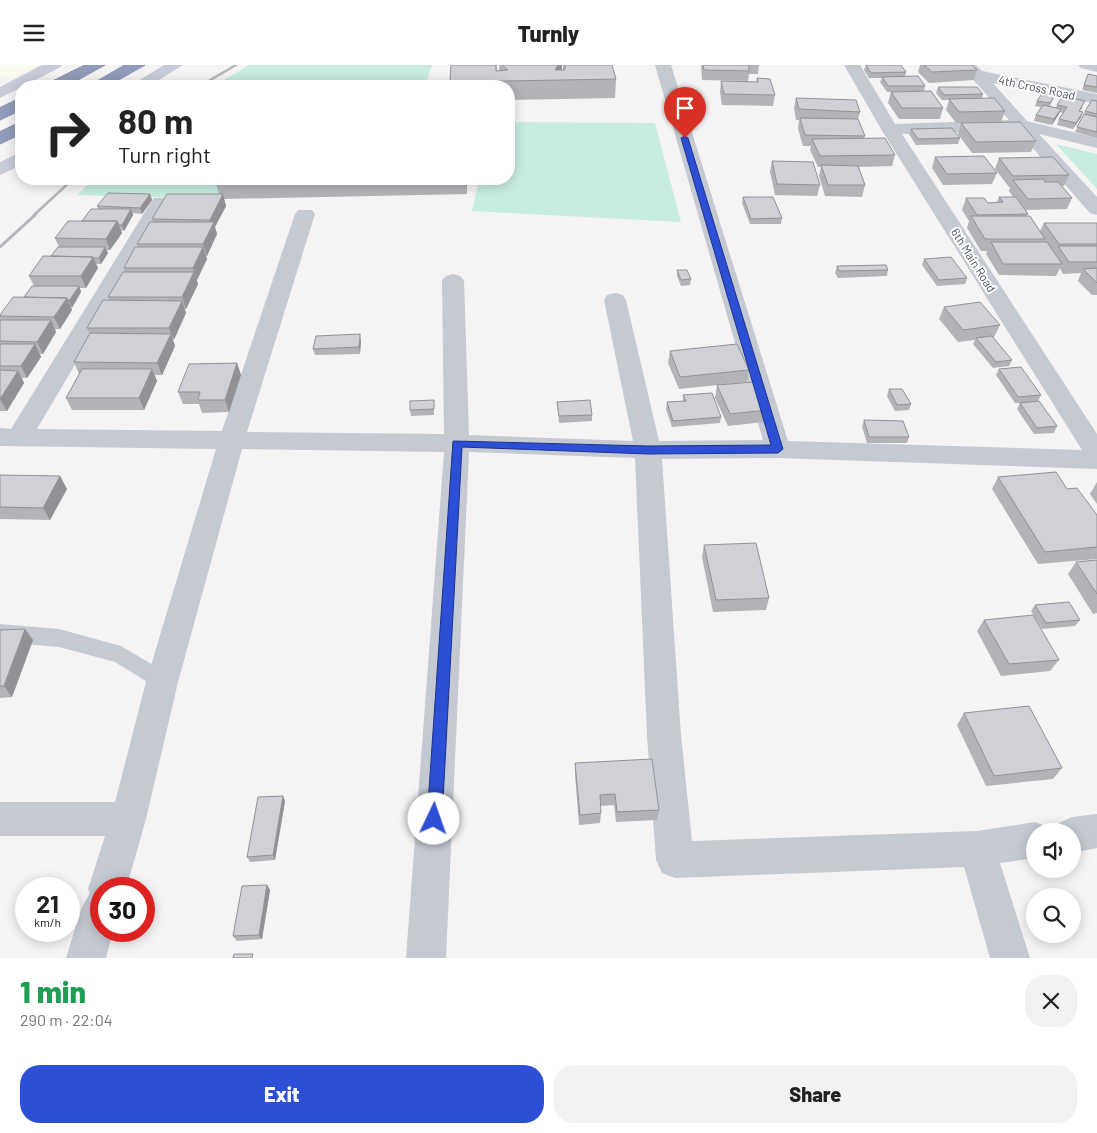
<!DOCTYPE html>
<meta charset="utf-8">
<style>
body{margin:0;font-family:Barlow,sans-serif;background:#f2f2f2;color:#222;height:100vh;display:flex;flex-direction:column;font-size:19px;white-space:nowrap}
*{box-sizing:border-box;margin:0}
p{font-size:16px;color:#767676}
.icon{flex:none;width:28px;height:28px;fill:none;stroke:currentColor;stroke-width:2;stroke-linecap:round;stroke-linejoin:round}
.map{position:relative;height:893px;overflow:hidden}
.side{display:flex;flex-direction:column;background:#fff;flex:1}
.side>*{flex:none}
.hud{position:absolute;left:15px;top:15px;width:500px;height:105px;border-radius:20px;box-shadow:0 2px 12px #0003;background:#fff;color:#222;overflow:hidden}
.fabs{position:absolute;left:1026px;top:758px;display:grid;gap:10px}
.fabs a{display:grid;place-items:center;width:55px;height:55px;border-radius:50%;background:#fff;box-shadow:0 2px 12px #0003;font-size:25px}
.speed{position:absolute;left:15px;top:812px;display:flex;gap:10px;font-size:25px;font-weight:700;text-align:center}
.speed>*{display:grid;place-content:center;width:65px;height:65px;border-radius:50%;background:#fff;box-shadow:0 2px 12px #0003;line-height:1}
.speed small{font-size:12px;font-weight:400}
.speed .limit{border:8px solid #d22;background:#fff;color:#111}
.pin{position:absolute;display:grid;place-items:center;width:42px;height:42px;color:#fff;margin:-51px -21px;border-radius:50% 50% 50% 0;rotate:-45deg;box-shadow:0 0 5px #0007}
.pin .icon{rotate:45deg}
.me{position:absolute;width:55px;margin:-28px;rotate:3deg;stroke-linejoin:round;filter:drop-shadow(0 0 4px #0008)}
.turn{display:flex;align-items:center;gap:18px;height:105px;padding:0 20px;font-size:22px}
.turn .icon{width:65px;height:65px;stroke-width:2.5}
.turn b{display:block;font-size:35px;line-height:42px}
.round{display:grid;place-items:center;flex:none;width:52px;height:52px;border-radius:20px;background:#f2f2f2}
.overview{display:flex;align-items:center;justify-content:space-between;height:85px;padding:0 20px}
h1{font-size:30px;font-weight:800;line-height:38px;color:#1e9e55}
.primary-button{display:flex;gap:10px;margin-top:auto;padding:10px 20px}
.primary-button a{flex:1;height:58px;border-radius:20px;background:#2c4fd5;color:#fff;font-size:20px;font-weight:800;line-height:58px;text-align:center}
.primary-button a+a{background:#f2f2f2;color:#222}
header{display:flex;justify-content:space-between;align-items:center;height:65px;padding:0 20px;background:#fff;font-size:22px;font-weight:800}
.map>svg:first-child{display:block}
.commercial{fill:#fcfbf0}
.green{fill:#c7edde}
.lines{fill:none;stroke-linecap:round;stroke-linejoin:round}
.highway-casing{stroke:#7b86a8;stroke-width:1}
.lane{fill:#c5c9d2;fill-rule:evenodd}
.street{fill:#c5c9d2;fill-rule:evenodd}
.secondary{fill:#c8ccd9;fill-rule:evenodd}
.highway{fill:#909bbc;fill-rule:evenodd}
.rail-far1{stroke:#b5b6bc;stroke-width:2.5}
.rail{stroke:#b5b6bc;stroke-width:3}
.wall{fill:#b3b4b8}
.shaded-wall{fill:#929296}
.building{fill:#d0d1d6;stroke:#929296}
.route{fill:#2c4fd5;stroke:#1d338a}
.labels{text-anchor:middle;dominant-baseline:central;stroke-width:4;stroke-linejoin:round;paint-order:stroke}
.far-street-label{font-size:12px;fill:#4c515f;stroke:#fff}
</style>
<header><svg class="icon" aria-label="menu" viewBox="0 0 24 24"><path d="M4 6h16M4 12h16M4 18h16"/></svg>Turnly<svg class="icon" aria-label="heart" viewBox="0 0 24 24"><path d="M12 20l-8-8c-3-5 5-10 8-4 3-6 11-1 8 4z"/></svg></header>
<div class="map">
<svg width="1097" height="893" viewBox="0 0 1097 893">
<rect width="100%" height="100%" fill="#f5f3f3"/>
<path class="commercial" d="M0,0h38l-27,13 -11,-2z"/>
<path class="green" d="M250,0h182l-7,21h-212z
M509,57l146,1 26,99 -209,-11 7,-32h30z
M1056,79l41,10v35z
M94,114h134l-8,20 -143,-4z"/>
<g class="lines">
<g class="highway-casing">
<path id="highway" d="M85,0h20l-38,21h-20l2,-3z
M125,0h20l-37,21h-19z
M21,33v12l-21,10v-12z
M21,57v12l-21,10v-12z"/>
</g>
<path class="lane" d="M0,559l59,5 62,17 49,29 3,7 -3,7 -8,2 -47,-29 -56,-15 -59,-5z"/>
<path class="street" d="M655,0h16l117,376 294,9 -201,-321 -37,-64h16l35,59 114,-4 -49,-55h16l6,6 115,23v10l-104,-21 34,38 70,17v10l-58,-14 58,63v18l-7,-2 -73,-83 -115,4 195,300v35l-319,-11 -116,1 19,276 11,106 285,-10 58,-9 13,5 2,4h-15v27l-35,5 30,95h-40l-26,-91 -289,11 -13,-5 -6,-13 -9,-125 -12,-277 -166,-6 -23,506h-40l38,-506 -202,-3 -64,233 -32,137 -20,70h-25v42h12l-7,27h-40l16,-51 8,-14 -2,-4 17,-53h-105v-34h115l31,-120 70,-233 -216,-3v-18l11,1 140,-227 3,-4h14l3,4 -134,227 185,2 73,-217 3,-4h14l3,4 -68,218 197,2 -2,-154 4,-4 7,-2 7,2 4,4 5,155 164,6 -29,-141 3,-5 8,-2 8,2 3,5 33,141 104,-1z
M1078,0h19v7l-16,-4z
M1097,749v34l-25,5v-22h-17l4,-8 13,-6z"/>
<path class="secondary" d="M42,0h20l-3,3 -59,30v-11z
M164,0h19l-34,21h-19z
M21,87v13l-21,10v-13z"/>
<use href="#highway" class="highway"/>
<path class="rail-far1" d="M200,21l36,-21
M33,151l40,-37"/>
<path class="rail" d="M0,182l35,-32"/>
</g>
<path class="wall" d="M451,0h46v6h2v-6h63v5h1v-5h49l4,14 -1,19 -106,2v-14h-59z
M701,0h58l-1,9h-9l-1,7 -46,-1z
M866,0l40,7 -1,5 20,9 -1,5 -37,1 -7,-10 2,-4h-13l-5,-8z
M920,0h52l5,5 -3,10 -45,3 -11,-11z
M1088,9l9,2v17l-15,-3z
M757,13l18,17 -2,11 -51,-1 -2,-13 1,-11 35,1z
M938,22l45,7 -1,5 23,12 -4,11 -45,1 -10,-13 3,-10h-7l-6,-7z
M891,27l52,16 -3,11h-41l-11,-16z
M1055,30l-5,11 6,2 1,-3 26,2 -3,4 1,6 -8,12 -16,-4 2,-6 4,-6 -3,-1 -8,13 -18,-4 2,-6 5,-8 -6,-1 2,-5z
M796,33l64,14 -2,7 7,17 -1,2 31,17 -3,11 -33,1 6,18 -3,12 -37,-1 -6,-20 2,-9h-3l-8,-17 1,-4h-8l-5,-17 1,-9h-3l-2,-12z
M1097,36v37l-22,-6 8,-15 2,-6z
M961,58l75,18 -5,11 -59,1 -14,-19z
M911,64l49,9 -2,6 -42,1 -7,-11z
M935,92l62,16 -5,11 -49,1 -11,-17z
M999,93l70,17 -5,11h-2l10,12 -5,11 -41,1 2,4 -1,2 13,15 4,-8h53v72h-5l-14,-14 3,-8 -18,1 -3,-6 -4,8 -57,-1 -13,-21 1,-3h-6l-14,-23 2,-7 -7,-11 4,-12 22,5 9,-1 2,-5h14l-4,-6 1,-4h-1l-14,-18z
M772,96l48,24 -3,11 -42,-1 -5,-23z
M215,114h252v15l-243,5 2,7 -11,21 2,7 -10,22h-1l1,3 -10,21h-1l2,4 -12,25h-1l1,4 -13,27 2,6 -13,29h-7l2,6 -13,29h-72l-6,-12 13,-24 -5,-12 16,-28 -3,-6 23,-28 -2,-3 17,-25 -1,-4 14,-21 -1,-3 16,-22 -1,-3 67,-25z
M150,129l2,6 -10,14 -9,-1v2l-9,16 -3,-1 1,3 -12,17h-3l1,3 -7,11h-5l2,4 -12,20h-6l1,4 -10,16 1,2 -12,19h-5l1,3 -13,22h-3l1,3 -14,21h-5l2,5 -17,28h-7v-96l24,-18 10,-11 -5,-10 22,-20 8,-9 -4,-9 27,-17 16,-12 -1,-3z
M743,132l39,21 -1,6h-31l-8,-21z
M924,194l43,19 -2,6 -28,2 -15,-21z
M837,201l51,4 -1,6 -49,2 -3,-5z
M677,205l14,9 -1,6 -9,1 -4,-10z
M944,242l56,18 -6,12h-1l19,23 -3,6 -16,2 -20,-24 2,-4 -17,2 -19,-23z
M361,276l-1,13 -45,1 -2,-6z
M670,286l79,19 -2,12 -68,7 -11,-26z
M237,298l4,12 -12,37 -27,1 -3,-9h-16l-5,-12z
M999,304l42,26 -3,6 19,25 -3,7 -20,1 -17,-25 3,-6h-5l-19,-28z
M717,320l51,25 -3,12 -37,4 -13,-28z
M889,324l22,15 -2,6 -14,1 -8,-15z
M683,330l38,22 -1,6 -48,4 -6,-18 1,-7 16,-1z
M434,335v15l-23,1 -1,-6z
M557,337l35,13v6l-33,2z
M864,355l45,17 -2,6h-40l-5,-16z
M0,410l60,1 7,13 -17,31 -50,-1z
M998,412l69,12 30,26v44l-59,5 -46,-75z
M1097,417v22l-7,-10z
M704,480l65,53 -3,12 -53,2 -11,-55z
M1097,495v53l-4,1 -25,-40 8,-12z
M1035,540l45,15 -5,6 -33,3 -11,-18z
M984,555l75,40 -9,11 -49,5 -24,-45z
M25,564l8,11 -21,57 -12,1v-68z
M964,648l98,55 -9,11 -67,7 -29,-61z
M575,698l84,47 -2,10 -41,2 -2,-17 -14,1 1,7 -1,10 -21,2 -4,-51z
M285,736l-10,59 -25,2 -3,-5z
M267,820l3,5 -8,49 -25,2 -4,-5z"/>
<path class="shaded-wall" d="M558,0h4v13l-7,-8z
M1061,44l-2,5 -7,11 2,-6z
M1083,47l-2,5 -8,12 3,-6z
M150,129l2,6 -10,14 -2,-6z
M223,129l3,12 -11,21 2,7 -10,22 -4,-12 9,-17 -2,-7z
M131,144l2,6 -9,16 -2,-6z
M117,156l5,12 -12,17 -4,-11z
M105,182l3,6 -7,11 -2,-6z
M203,182l4,12 -10,21 -4,-12z
M93,192l5,11 -12,20 -5,-12z
M194,207l4,12 -12,25 -4,-12z
M79,221l2,6 -9,16 -3,-7z
M67,233l5,12 -12,19 -6,-12z
M182,236l4,12 -12,27 -5,-12z
M51,255l5,12 -13,22 -6,-12z
M171,269l4,12 -13,29 -5,-12z
M360,269l1,7 -1,13 -1,-7z
M35,279l6,13 -14,21 -6,-12z
M237,298l4,12 -12,37 -4,-12z
M152,304l5,12 -13,29 -5,-12z
M18,306l6,12 -17,28 -7,-12z
M60,411l7,13 -17,31 -7,-12z
M25,564l8,11 -21,57 -8,-11z
M283,731l2,5 -10,59 -2,-5z
M267,820l3,5 -8,49 -3,-4z"/>
<path class="building" d="M451,0h45v6l12,-1 -6,-5h56l-3,5h10v-5h47l4,14 -166,3z
M703,0h46v6l-45,-1z
M866,0h35l5,7 -35,1z
M924,0h48l5,5 -45,2z
M1088,9l9,2v11l-13,-2z
M918,11l7,10h-37l-6,-9z
M757,13l13,1 5,16 -51,-1 -3,-13 37,1z
M938,22h39l6,7 -39,1z
M931,26l12,17h-41l-11,-16z
M1043,27l12,3 -5,8 -13,-2z
M1063,31l22,5 -6,10 4,1 -7,11 -17,-4 8,-12 -10,-2z
M796,33l60,2 4,12 -61,-3z
M994,33l11,13 -46,1 -10,-13z
M1092,35l5,1v13l-12,-3z
M1043,40l18,4 -7,10 -18,-4z
M1084,49l13,3v15l-20,-5z
M800,53l58,1 7,17 -60,-1z
M1020,57l16,19 -60,1 -15,-19z
M952,63l8,10 -42,1 -7,-10z
M885,73l10,17 -75,1 -8,-17z
M984,91l13,17 -50,1 -12,-17z
M1053,92l16,18 -56,1 -14,-18z
M772,96l41,1 7,23 -43,-1z
M821,100l37,1 7,19h-37z
M1043,114l2,3h13l14,16 -44,1 -15,-19z
M108,128l42,1 -10,14 -43,-2z
M167,129h56l-13,26 -58,-1z
M743,132h30l9,21 -31,1z
M999,132h17l12,17 -51,1 -11,-17h18l4,5 15,-1z
M91,144h40l-9,16h-3l-2,-4h-35z
M971,151h59l15,23h-60z
M68,156h49l-11,18 -51,-1z
M150,157h64l-11,22h-66z
M1044,158h53v21h-38z
M991,177h56l15,22h-59z
M1058,181h39v16h-28z
M58,182h47l-6,11h-5l-1,-1 -42,-1z
M135,182h68l-10,21h-69z
M43,191l50,1 -12,19h-52z
M951,192l16,21 -28,2 -15,-21z
M886,200l2,5 -49,1 -2,-5z
M1097,203v15l-14,-14z
M677,205h10l4,9 -10,1z
M123,207h71l-12,25h-74z
M32,221h47l-10,15 -2,-3 -43,-1z
M13,232l54,1 -13,19 -54,-1v-1z
M103,235l79,1 -13,27h-82z
M980,237l20,23 -37,5 -19,-23z
M0,255h51l-14,22 -37,-1z
M90,268l81,1 -14,29 -83,-1z
M360,269l-1,13 -46,2 3,-13z
M992,271l20,24 -16,2 -20,-24z
M0,279h35l-14,22h-21z
M737,279l12,26 -69,7 -10,-26z
M237,298l-12,37h-27l2,-8h-22l11,-28z
M1021,302l20,28 -23,2 -19,-28z
M82,304h70l-13,29h-73z
M0,305l18,1 -18,28z
M754,317l14,28 -38,4 -13,-29z
M889,324h13l9,15 -14,1z
M712,328l9,24 -48,4 -6,-19 19,-1 -3,-6z
M434,335v9l-24,1v-9z
M590,335l2,15 -33,1 -2,-14z
M1039,336l18,25 -20,2 -17,-25z
M864,355l39,1 6,16h-40z
M1056,407l11,17 10,-1 20,27v32l-52,5 -47,-75z
M0,410l60,1 -17,32 -43,-1z
M756,478l13,55 -53,2 -12,-55z
M1097,495v34l-21,-32z
M1069,537l11,18 -34,3 -11,-18z
M1033,550l26,45 -50,4 -25,-44z
M25,564l-21,57h-4v-56z
M1029,641l33,62 -68,8 -30,-63z
M652,694l7,51 -42,2 -2,-18 -15,1 1,18 -21,2 -5,-52z
M283,731l-10,59 -26,2 11,-60z
M267,820l-8,50 -26,1 9,-50z
M234,889h19l-1,4h-19z"/>
<path class="route" d="M685,71l3,2 95,311 -5,4 -130,1 -186,-7 -20,372 -2,6 -6,2 -5,-2 -2,-6 26,-378 195,5 123,-1 -90,-307z"/>
<g class="labels">
<g class="far-street-label">
<text transform="translate(1037 22) rotate(12)">4th Cross Road</text>
<text transform="translate(974 195) rotate(58)">6th Main Road</text>
</g>
</g>
</svg>
<div class="fabs">
<a><svg class="icon" aria-label="sound" viewBox="0 0 24 24"><path d="M4 9h4l5-4v14l-5-4H4zM17 9q2 3 0 6"/></svg></a>
<a><svg class="icon" aria-label="search" viewBox="0 0 24 24"><circle cx="10" cy="10" r="6"/><path d="M15 15l6 6"/></svg></a>
</div>
<div class="speed"><div>21<small>km/h</small></div><div class="limit">30</div></div>
<div class="pin" style="left:685px;top:73px;background:#d93025"><svg class="icon" aria-label="arrive" viewBox="0 0 24 24"><path d="M6 21V4h12l-3 4 3 4H6"/></svg></div>
<svg class="me" style="left:434px;top:754px" viewBox="-20 -20 40 40"><circle r="19" fill="#fff"/><path d="M0-13L10 11 0 6-10 11z" fill="#2c4fd5"/></svg>
<div class="hud">
<div class="turn"><svg class="icon" aria-label="right" viewBox="0 0 24 24"><path d="M7 20v-9h11M14 6l5 5-5 5"/></svg><div><b>80 m</b>Turn right</div></div>
</div>
</div>
<section class="side">
<div class="overview"><div><h1>1 min</h1><p>290 m · 22:04</p></div><a class="round"><svg class="icon" aria-label="close" viewBox="0 0 24 24"><path d="M6 6l12 12M18 6L6 18"/></svg></a></div>
<div class="primary-button"><a>Exit</a><a>Share</a></div>
</section>
